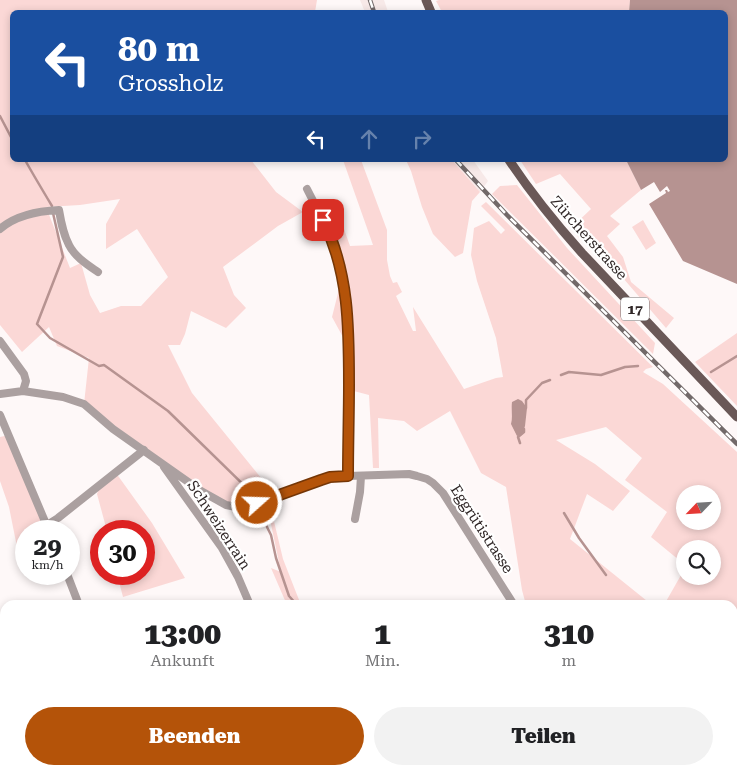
<!DOCTYPE html>
<html lang="de">
<meta charset="utf-8">
<style>
body{margin:0;font-family:"Roboto Serif",serif;background:#f2f2f2;color:#202124;height:100vh;display:flex;flex-direction:column;font-size:19px;white-space:nowrap}
*{box-sizing:border-box;margin:0}
p{font-size:16px;color:#757577}
.icon{flex:none;width:28px;height:28px;fill:none;stroke:currentColor;stroke-width:2;stroke-linecap:round;stroke-linejoin:round}
.map{position:relative;flex:1;overflow:hidden}
.sheet{position:absolute;left:0px;top:600px;width:738px;height:175px;display:flex;flex-direction:column;background:#fff;border-radius:15px 15px 0 0;box-shadow:0 2px 8px #0003}
.sheet>*{flex:none}
.guide{position:absolute;left:10px;top:10px;width:718px;height:152px;border-radius:8px;box-shadow:0 2px 8px #0003;background:#1a4fa0;color:#fff;overflow:hidden}
.needle{width:32px;rotate:245deg}
.controls{position:absolute;left:676px;top:485px;display:grid;gap:10px}
.controls a{display:grid;place-items:center;width:45px;height:45px;border-radius:50%;background:#fff;box-shadow:0 2px 8px #0003;font-size:25px}
.speed{position:absolute;left:15px;top:520px;display:flex;gap:10px;font-size:25px;font-weight:700;text-align:center}
.speed>*{display:grid;place-content:center;width:65px;height:65px;border-radius:50%;background:#fff;box-shadow:0 2px 8px #0003;line-height:1}
.speed small{font-size:12px;font-weight:400}
.speed .limit{border:8px solid #d22;background:#fff;color:#111}
.pin{position:absolute;display:grid;place-items:center;width:42px;height:42px;color:#fff;margin:-21px;border-radius:10px;box-shadow:0 2px 8px #0006}
.me{position:absolute;width:55px;margin:-28px;rotate:70deg;stroke-linejoin:round;filter:drop-shadow(0 0 4px #0008)}
.turn{display:flex;align-items:center;gap:18px;height:105px;padding:0 25px;font-size:22px}
.turn .icon{width:65px;height:65px;stroke-width:2.5}
.turn b{display:block;font-size:35px;line-height:42px}
.lanes{display:flex;align-items:center;height:48px;padding:0 25px;background:#0003;justify-content:center;gap:25px;direction:ltr}
.lanes .off{opacity:.35}
.eta{display:flex;justify-content:space-evenly;align-items:center;height:85px;text-align:center}
.eta b{font-size:30px;font-weight:800;line-height:35px}
.button{display:flex;gap:10px;margin-top:auto;padding:10px 25px}
.button a{flex:1;height:58px;border-radius:30px;background:#b45309;color:#fff;font-size:20px;font-weight:800;line-height:58px;text-align:center}
.button a+a{background:#f2f2f2;color:#202124}
.map>svg:first-child{display:block}
.built{fill:#f7e9e8}
.green{fill:#fbd8d6;fill-rule:evenodd}
.water{fill:#b69391}
.lines{fill:none;stroke-linecap:round;stroke-linejoin:round}
.stream{stroke:#b69391;stroke-width:2.5}
.minor{stroke:#aba0a0;stroke-width:8}
.major{stroke:#6a5857;stroke-width:9}
.rail-casing{stroke:#726969;stroke-width:4.5}
.rail{stroke:#fff;stroke-width:2.5;stroke-dasharray:8;stroke-linecap:butt}
.route-casing{stroke:#753606;stroke-width:12}
.route{stroke:#b45309;stroke-width:9}
.labels{text-anchor:middle;dominant-baseline:central;stroke-width:4.5;stroke-linejoin:round;paint-order:stroke}
.shield{fill:#fff;stroke:#6e6868;stroke-width:1}
.shield-label{font-size:14px;font-weight:bold;fill:#302727}
.street-label{font-size:15px;fill:#302727;stroke:#fff}
</style>
<div class="map">
<svg width="737" height="775" viewBox="0 0 737 775">
<rect width="100%" height="100%" fill="#fef8f8"/>
<path class="built" d="M360,0h24l4,12h-23z
M452,160h21l15,21 -8,11z"/>
<path class="green" d="M0,0h317l-2,12h-303v148h239l25,32 27,20 -25,14 -55,41 11,28 12,13 -20,20 -35,-17 -6,23 -5,11h-12l24,48 82,101 -10,7 -38,4 -142,-101 5,-46 -32,-12 -8,-19 -27,25 -22,-27zM120,199l-14,25v25l31,-20 31,48 -27,29h-20l-21,7 -10,-18 -9,-32 -11,5 -24,-61 34,-2z
M439,0h191l-1,12h-41l-2,-1 -15,1h-129l-6,-11z
M343,160h18l26,70v30l3,16 3,7 4,-1 5,10 -6,4 17,35h3l-3,-24 51,82 32,-11 7,-1 -7,-39 -19,-57 -6,-26 3,-27 15,-7 12,13 4,-4 -24,-24 5,-4 167,165 -7,2 -3,3 20,12 74,68v323h-378l-4,-5h377v-165h-68l21,-37v8h27v-27h-27v16l-34,-28 16,-25 -42,-32 17,-22 -36,-31 -50,13 39,24 35,27 -17,20 -26,-17 -17,45 82,66h-126l-4,-15 -16,-103 -25,-14 -31,-62 -33,20 -13,-10 -26,-3 1,50h-6l-4,-73 -23,-6 -2,-50 -12,-22 7,-28 -11,-71 9,-9 13,37 23,-1zM685,494h27v27h-27z
M406,160h46l28,32 -8,9 -9,52 -8,4 -22,-23 -11,-27 -11,-36z
M520,160h106l15,30 -31,26 10,8 -13,12 16,21 8,25 43,36 -8,10 -80,-93 -7,3 -8,-10 20,-19 -31,-35 -24,10z
M517,185l50,63 88,95 -2,11 -161,-160 8,-8z
M643,220l13,23 -10,7 -14,-23z
M737,333v73l-42,-44z
M9,435l40,96h-23v30l-6,1 -11,-55 -9,-26v-44z
M116,473l36,50 33,55 -62,19 -6,-23h27v-43h-37l-10,-37 4,-10z
M268,510l4,3 11,46 18,46h-14l-16,-37 10,4z
M0,720l5,1v49h74l-1,5h-78z"/>
<path class="water" d="M630,0h107v284l-54,-23 -34,-57 17,-11 -1,-3h2l1,2 2,-1 -3,-5 -7,6 -6,-10 -13,8 -15,-30h99v-148h-96z
M518,399l4,2 5,7 -2,18 -3,9 -5,1 -6,-12c2,-7 0,-14 1,-22z"/>
<g class="lines">
<path class="stream" d="M0,116l12,23
M25,160c9,16 18,31 27,46
M53,213l10,44 -26,67 13,14 49,28 5,-1 64,46 89,87
M711,372l26,-16
M561,375l8,-3 32,3 24,-8 13,-1
M526,408v-8l16,-17 8,-3
M520,443l-2,-6 6,-5v-3
M264,507l3,20 4,8 5,23 13,38 8,9
M564,513l15,25 27,37
M470,770l5,5
M700,770l1,5"/>
<path class="minor" d="M307,189l24,47 13,44 5,58 -1,138
M0,229c16,-14 38,-18 59,-19 2,12 4,24 10,35 6,12 19,20 29,27
M0,341l24,33 2,7 -3,10
M0,394l23,-3 40,6 21,7 29,25 88,62 25,14 10,2 21,-4 64,-23 9,-3 18,-1 61,-2 8,2 10,3 6,4 10,10 71,112
M0,415l49,116
M164,467l58,81 16,29 12,28
M355,519l5,-27 1,-16
M47,525l11,-7 86,-68
M67,574l12,31
M374,770l9,5
M595,770l2,5
M78,775l1,-5"/>
<path class="major" d="M426,0l5,12
M509,160c22,33 47,64 73,93l155,164"/>
<g class="rail-casing">
<path id="rail" d="M370,0l4,12
M456,160l51,55 230,229"/>
</g>
<use href="#rail" class="rail"/>
</g>
<g class="lines">
<g class="route-casing">
<path id="route" d="M257,503l64,-23 9,-3 18,-1c0,-31 1,-61 1,-92 0,-56 0,-112 -26,-164"/>
</g>
<use href="#route" class="route"/>
</g>
<g class="labels">
<rect class="shield" x="621" y="297.5" width="28" height="23" rx="4"/>
<g class="shield-label">
<text x="635" y="309">17</text>
</g>
<g class="street-label">
<text transform="translate(589 238) rotate(48)">Zürcherstrasse</text>
<text transform="translate(219 525) rotate(57)">Schweizerrain</text>
<text transform="translate(482 529) rotate(57)">Eggrütistrasse</text>
</g>
</g>
</svg>
<div class="controls">
<a><svg class="needle" viewBox="-14 -14 28 28"><path d="M0-13l5 13h-10z" fill="#e53935"/><path d="M0 13l5-13h-10z" fill="#757577"/></svg></a>
<a><svg class="icon" aria-label="search" viewBox="0 0 24 24"><circle cx="10" cy="10" r="6"/><path d="M15 15l6 6"/></svg></a>
</div>
<div class="speed"><div>29<small>km/h</small></div><div class="limit">30</div></div>
<div class="pin" style="left:323px;top:220px;background:#d93025"><svg class="icon" aria-label="arrive" viewBox="0 0 24 24"><path d="M6 21V4h12l-3 4 3 4H6"/></svg></div>
<svg class="me" style="left:257px;top:503px" viewBox="-20 -20 40 40"><circle r="17" fill="#b45309" stroke="#fff" stroke-width="3"/><path d="M0-11L8 9 0 5-8 9z" fill="#fff"/></svg>
<div class="guide">
<div class="turn"><svg class="icon" aria-label="left" viewBox="0 0 24 24"><path d="M17 20v-9H6M10 6l-5 5 5 5"/></svg><div><b>80 m</b>Grossholz</div></div>
<div class="lanes"><svg class="icon" aria-label="left" viewBox="0 0 24 24"><path d="M17 20v-9H6M10 6l-5 5 5 5"/></svg><svg class="icon off" aria-label="ahead" viewBox="0 0 24 24"><path d="M12 20V5M6 11l6-6 6 6"/></svg><svg class="icon off" aria-label="right" viewBox="0 0 24 24"><path d="M7 20v-9h11M14 6l5 5-5 5"/></svg></div>
</div>
<section class="sheet">
<div class="eta">
<div><b>13:00</b><p>Ankunft</p></div>
<div><b>1</b><p>Min.</p></div>
<div><b>310</b><p>m</p></div>
</div>
<div class="button"><a>Beenden</a><a>Teilen</a></div>
</section>
</div>
